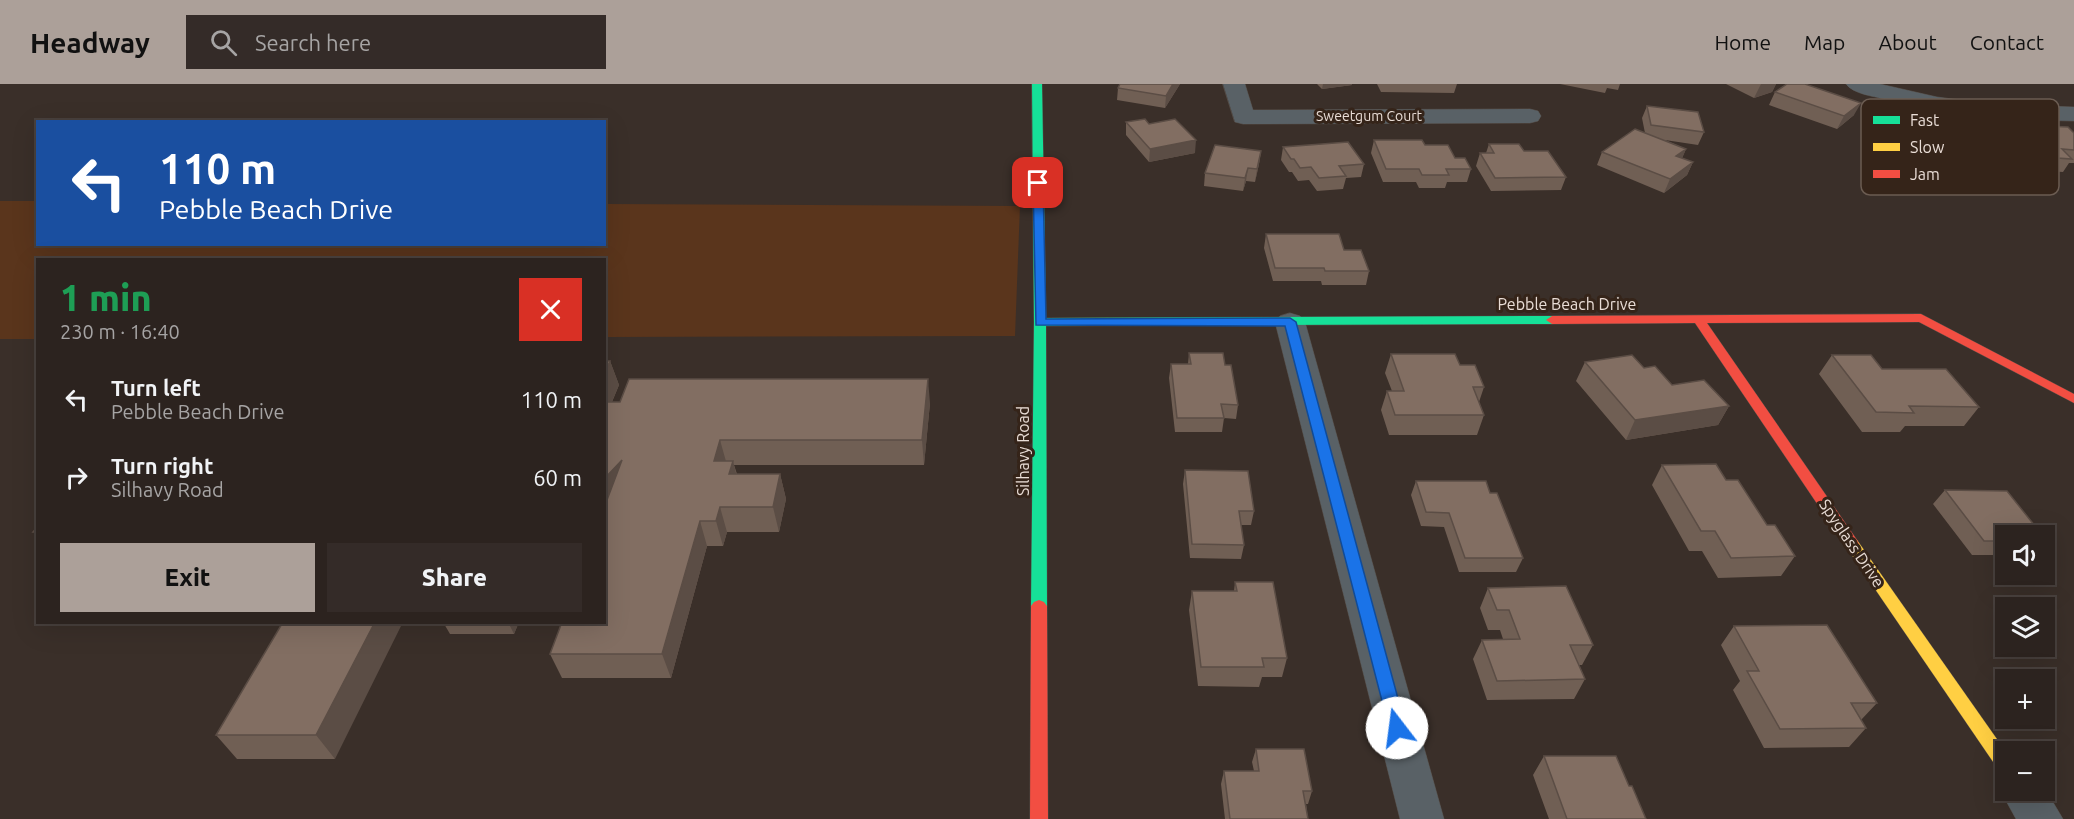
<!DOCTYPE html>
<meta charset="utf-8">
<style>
body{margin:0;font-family:Ubuntu,sans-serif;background:#342b28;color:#f1f3f6;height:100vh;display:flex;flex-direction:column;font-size:22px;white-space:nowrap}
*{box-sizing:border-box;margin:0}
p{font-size:20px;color:#a6a4a4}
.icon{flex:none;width:33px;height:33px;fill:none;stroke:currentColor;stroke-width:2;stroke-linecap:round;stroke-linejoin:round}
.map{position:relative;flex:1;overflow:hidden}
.panel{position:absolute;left:36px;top:174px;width:570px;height:366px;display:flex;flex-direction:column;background:#2c231f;border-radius:0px;box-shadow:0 6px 24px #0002,0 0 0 2px #48403d}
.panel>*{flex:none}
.banner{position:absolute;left:36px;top:36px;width:570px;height:126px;border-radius:0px;box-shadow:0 6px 24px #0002,0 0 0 2px #48403d;background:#1a4fa0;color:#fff;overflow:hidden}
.controls{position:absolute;left:1995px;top:441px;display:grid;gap:12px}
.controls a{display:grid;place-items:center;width:60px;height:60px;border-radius:0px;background:#2c231f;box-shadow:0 6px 24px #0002,0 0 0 2px #48403d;font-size:30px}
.pin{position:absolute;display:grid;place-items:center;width:51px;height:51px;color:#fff;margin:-26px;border-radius:12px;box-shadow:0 3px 9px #0006}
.me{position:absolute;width:66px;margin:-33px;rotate:345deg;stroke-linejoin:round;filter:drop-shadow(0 0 4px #0008)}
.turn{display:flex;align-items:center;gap:21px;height:126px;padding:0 24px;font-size:27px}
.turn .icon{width:78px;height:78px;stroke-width:2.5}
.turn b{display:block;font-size:42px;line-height:51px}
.round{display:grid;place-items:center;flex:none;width:63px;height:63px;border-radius:0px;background:#342b28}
.summary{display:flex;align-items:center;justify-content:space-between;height:102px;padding:0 24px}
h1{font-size:36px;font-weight:800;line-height:45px;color:#1e9e55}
.button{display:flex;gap:12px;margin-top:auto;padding:12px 24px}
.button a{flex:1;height:69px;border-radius:0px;background:#aca099;color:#111;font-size:24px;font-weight:800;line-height:69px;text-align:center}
.button a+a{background:#342b28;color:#f1f3f6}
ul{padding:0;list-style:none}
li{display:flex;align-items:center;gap:18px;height:78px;padding:0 24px}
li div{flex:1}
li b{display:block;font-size:22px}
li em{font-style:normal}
header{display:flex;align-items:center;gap:36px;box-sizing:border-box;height:84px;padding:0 30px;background:#aca099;color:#111}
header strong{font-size:28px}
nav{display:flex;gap:33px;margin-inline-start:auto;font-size:21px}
.search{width:420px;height:54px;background:#342b28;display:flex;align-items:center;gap:15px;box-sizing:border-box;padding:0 21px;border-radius:0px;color:#a6a4a4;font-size:22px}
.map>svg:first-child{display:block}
.green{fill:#5a351c}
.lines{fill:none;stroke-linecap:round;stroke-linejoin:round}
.street-casing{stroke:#544c46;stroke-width:1}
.fast-casing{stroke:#544c46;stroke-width:1}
.slow-casing{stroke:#544c46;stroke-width:1}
.jam-casing{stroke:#544c46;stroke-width:1}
.street{fill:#596166;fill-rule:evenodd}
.fast{fill:#16e098;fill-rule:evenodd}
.slow{fill:#ffcf43;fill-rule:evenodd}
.jam{fill:#f24e42;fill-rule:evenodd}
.wall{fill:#705f54}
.shaded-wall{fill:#5b4d45}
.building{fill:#826e62;stroke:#5b4d45;stroke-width:1.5}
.route{fill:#1a73e8;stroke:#114b97;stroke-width:1.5}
.labels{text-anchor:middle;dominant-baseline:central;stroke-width:6;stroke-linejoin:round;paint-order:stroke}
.far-street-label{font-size:14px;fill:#e9ddd6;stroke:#352419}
.street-label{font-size:16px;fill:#e9ddd6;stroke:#352419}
.key{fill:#352419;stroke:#6b5c52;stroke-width:1.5}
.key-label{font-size:16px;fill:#e9ddd6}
</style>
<header>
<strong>Headway</strong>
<div class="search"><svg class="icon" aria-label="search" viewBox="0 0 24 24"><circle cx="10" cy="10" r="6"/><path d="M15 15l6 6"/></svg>Search here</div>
<nav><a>Home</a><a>Map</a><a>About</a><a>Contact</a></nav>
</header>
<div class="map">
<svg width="2074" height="735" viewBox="0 0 2074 735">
<rect width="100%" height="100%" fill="#3a2f29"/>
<path class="green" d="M0,117h37l1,43h566l1,-40 415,2 -5,130 -410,1 -1,-77h-566l-1,79h-37z"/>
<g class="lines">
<g class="street-casing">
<path id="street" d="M1223,0h22l8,26 277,-1 8,2 3,5 -3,5 -8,2 -287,1 -8,-2z
M1846,0h34l57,13 54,7 83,3v14c-65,-1 -127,-6 -190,-22 -11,-3 -31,-5 -38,-15z
M1290,229l10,3 5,6 139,497h-44l-125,-497 5,-6z
M2006,695v11h38v-3l19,32h-47l-16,-29z"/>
</g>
<g class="fast-casing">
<path id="fast" d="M1032,0h10l4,234 506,-2 6,4 -6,4 -506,2 1,280 -3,4 -5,2 -5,-2 -3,-4 3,-284z"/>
</g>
<g class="slow-casing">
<path id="slow" d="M1852,454l5,2 149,212v23l-6,-3 -153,-224 -2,-4 2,-4z"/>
</g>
<g class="jam-casing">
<path id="jam" d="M1921,230l153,80v9l-155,-81 -212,1 150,217 2,4 -2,4h-10l-152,-225 -143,1 -6,-4 6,-4z
M1039,516l5,2 3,4 1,213h-18l1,-213 3,-4z"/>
</g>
<use href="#street" class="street"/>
<use href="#fast" class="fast"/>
<use href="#slow" class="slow"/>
<use href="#jam" class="jam"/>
</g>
<path class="wall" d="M1120,0h60l-15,24 -48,-8 1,-12z
M1317,0h35v1l-30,4z
M1377,0h80l-3,9 -73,-1z
M1560,0h60l-2,6 -11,-2 -2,5z
M1726,0h50l-4,8 -18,6z
M1775,8l79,23 -17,14 -68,-24z
M1647,22l57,26 -6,13 -33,-5 21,9 -4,9 11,4 -6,13 -23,18 -67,-28 5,-13 43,-19 -3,-15z
M1918,30l59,17 13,1 5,-8 79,9v30h-5l-6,9 -15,-1 -12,-12 -28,-1 -10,-10 -7,11 -83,-10 -9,-17 7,-13 8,1z
M1126,38l23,2 46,29 -46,9 -23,-27z
M1374,56l51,5 30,13 16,11 -4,13h-20l-2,6h-26l-3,-6h-33l-12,-29z
M1489,60l35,7 42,26 -5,13 -70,1 -15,-25 4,-13h6z
M1283,63l81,17 -3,13 -15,1 -3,11 -26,2 -8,-11 -11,1 -6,-9h-3l-8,-12z
M1261,67l-2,13 -4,18 -9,-1 -3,10 -39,-5 1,-13z
M1266,150l78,16 25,21 -3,14h-44l-1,-4h-48l-9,-33z
M1189,269l36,12 13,40 -2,14 -12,-1 -2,14h-47l-6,-54 2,-14h17z
M1391,270l69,11 24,22 -5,15 5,13 -7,20h-88l-8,-25 6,-19h5l-7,-18z
M1832,271l50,14 97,38 -15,19h-59l-5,6h-38l-43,-58z
M610,277l9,24 -7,17 318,1 -6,62h-190l3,9h43l6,25 -7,33h-52l-4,14h-16l-36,132h-109l-12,-24 54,-32z
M1585,278l59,6 28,17 57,21 -11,19 -92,15 -50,-59z
M1662,381l64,15 69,76 -14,20 -63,2 -16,-27h-13l-37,-66z
M1185,386l69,41 -3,14h-10l3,20 -3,14 -51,-1 -7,-74z
M1416,397l74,12 33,65 -7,14h-57l-15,-45 -23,-1 -10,-31z
M1945,406l61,46v19h-34l-39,-51z
M1235,498l52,76 -5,19h-20l-3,10 -61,-1 -9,-76 3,-19h42z
M1488,504l105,57 -11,20h-3l6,14 -11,20 -87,1 -14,-41 9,-19 21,-1 -3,-9h-12l-8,-22z
M283,538l52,137h-98l-21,-24z
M443,538h76l-5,12h-64z
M1734,542l143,77 -16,17 5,8 -17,19 -85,1 -31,-58 7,-9 -19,-36z
M1256,665l56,42 -4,13h-2l2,15h-83l-4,-35 3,-13h30l-2,-9z
M1544,672l85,30 17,33h-97l-16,-44z"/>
<path class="shaded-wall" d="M1173,0h7l-15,24 1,-12z
M1323,0h29v1l-30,4z
M1761,0h15l-4,8 -18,6z
M1861,19l-7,12 -17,14 7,-13z
M1196,56l-1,13 -46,9 1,-13z
M1686,65l-5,12 -5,-5z
M1261,67l-2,13 -4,18 2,-13z
M1693,78l-6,13 -23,18 6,-14z
M1248,84l-2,13 -3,10 2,-13z
M610,277l9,24 -15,35v-45z
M928,295l2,24 -6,62 -2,-25z
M1729,322l-11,19 -92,15 9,-20z
M720,356l7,25 -13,-4z
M622,376l-17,53 -1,-34z
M733,377l6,24 -10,-11z
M780,390l6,25 -7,33 -6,-25z
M720,423l7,25 -4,14 -7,-25z
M700,437l7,25 -36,132 -9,-24z
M375,538h28l-68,137 -19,-24z
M508,538h11l-5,12z"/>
<path class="building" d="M1120,0h53l-7,12 -48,-8z
M1787,0h18l56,19 -17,13 -69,-24z
M1647,22l51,6 6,20 -53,-7z
M1145,35l4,5 26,-5 21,21 -46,9 -24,-27z
M1995,40l73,3 6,6v17l-12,-1 10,10 -15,-1 -12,-11 -28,-2z
M1635,45l51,20 -10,7 17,6 -23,17 -68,-27z
M1374,56h48l3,5h23l7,13h10l6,11h-25l3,6h-27l-3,-6h-33z
M1348,58l16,22 -25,2 7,10 -27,2 -8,-11 -11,1 -6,-9h-3l-8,-12z
M1489,60h30l5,7h24l18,26 -71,1 -15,-25h14z
M1215,61l46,6 -4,18 -9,-1 -3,10 -40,-5z
M1266,150h73l5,16h17l8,21h-44l-1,-3h-49z
M1189,269h34l2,12h6l7,40 -17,-1 3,14h-47l-6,-54h20z
M1391,270h64l5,11h15l9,22h-11l11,28h-89l-8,-24h17z
M1632,271l12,13 11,-2 17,19 32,-5 25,26 -94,14 -50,-58z
M1832,271h39l11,14h64l33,38 -70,-1 5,7 -38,-1z
M604,277h6l-6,14z
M629,295h299l-6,61h-202l-6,21h19l-4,13h51l-7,33h-53l-4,14h-16l-38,133h-112l12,-32h42v-114l18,-48 -18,19v-77h16z
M1716,380l10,16h12l29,45h8l20,31 -64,2 -16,-27h-14l-39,-66z
M1185,386l63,1 6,40h-15l5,34 -52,-1z
M1416,397h70l4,12h7l26,65h-58l-16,-45 -23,-1z
M1945,406l62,1 36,45h-37v5h-22z
M38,442v6h-5z
M1235,498h38l14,76h-25l2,9h-63l-9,-76h45z
M1566,502l27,59h-23l15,34 -88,2 -15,-41 38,-1 -11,-29h-12l-9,-22z
M283,538h92l-59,113h-100z
M1827,541l50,78h-26l15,25 -86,1 -33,-58h12l-25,-45z
M1256,665h48l8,42h-9l5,28h-78l-6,-48h35z
M1544,672h72l13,30h3l14,33h-79z"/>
<path class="route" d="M1038,95l5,4 3,136 244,-1 6,4 110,406 -3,5 -6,2 -6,-2 -2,-5 -104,-402 -249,-1 -3,-142z"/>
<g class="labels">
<g class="far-street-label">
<text x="1369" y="32">Sweetgum Court</text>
</g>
<g class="street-label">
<text x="1567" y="220">Pebble Beach Drive</text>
<text transform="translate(1023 367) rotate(-90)">Silhavy Road</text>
<text transform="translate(1852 459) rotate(56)">Spyglass Drive</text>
</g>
</g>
<rect x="1861" y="15" width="198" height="96" rx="9" class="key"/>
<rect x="1873" y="32" width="27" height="8" fill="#16e098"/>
<rect x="1873" y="59" width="27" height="8" fill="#ffcf43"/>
<rect x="1873" y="86" width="27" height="8" fill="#f24e42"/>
<g class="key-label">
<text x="1910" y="42">Fast</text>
<text x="1910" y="69">Slow</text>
<text x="1910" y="96">Jam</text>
</g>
</svg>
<div class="controls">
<a><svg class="icon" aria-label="sound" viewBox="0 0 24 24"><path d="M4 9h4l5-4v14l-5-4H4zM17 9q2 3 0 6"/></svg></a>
<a><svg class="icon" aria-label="layers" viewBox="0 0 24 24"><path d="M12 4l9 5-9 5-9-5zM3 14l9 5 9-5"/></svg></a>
<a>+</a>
<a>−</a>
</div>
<div class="pin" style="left:1038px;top:99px;background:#d93025"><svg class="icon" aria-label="arrive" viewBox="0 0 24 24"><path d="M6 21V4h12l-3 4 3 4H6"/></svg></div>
<svg class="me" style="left:1397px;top:644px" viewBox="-20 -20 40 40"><circle r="19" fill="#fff"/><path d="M0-13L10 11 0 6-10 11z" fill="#1a73e8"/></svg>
<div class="banner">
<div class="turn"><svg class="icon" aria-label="left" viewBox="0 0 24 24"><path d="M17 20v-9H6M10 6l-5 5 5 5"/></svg><div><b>110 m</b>Pebble Beach Drive</div></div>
</div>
<section class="panel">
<div class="summary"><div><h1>1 min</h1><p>230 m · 16:40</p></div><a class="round" style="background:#d93025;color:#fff"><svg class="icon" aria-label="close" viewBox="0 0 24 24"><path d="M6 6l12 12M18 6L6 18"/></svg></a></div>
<ul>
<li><svg class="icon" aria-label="left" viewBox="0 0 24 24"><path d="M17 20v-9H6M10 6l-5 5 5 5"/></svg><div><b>Turn left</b><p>Pebble Beach Drive</p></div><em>110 m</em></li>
<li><svg class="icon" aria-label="right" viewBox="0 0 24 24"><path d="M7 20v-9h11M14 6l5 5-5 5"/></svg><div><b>Turn right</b><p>Silhavy Road</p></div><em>60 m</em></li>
</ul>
<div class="button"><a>Exit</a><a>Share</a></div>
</section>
</div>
